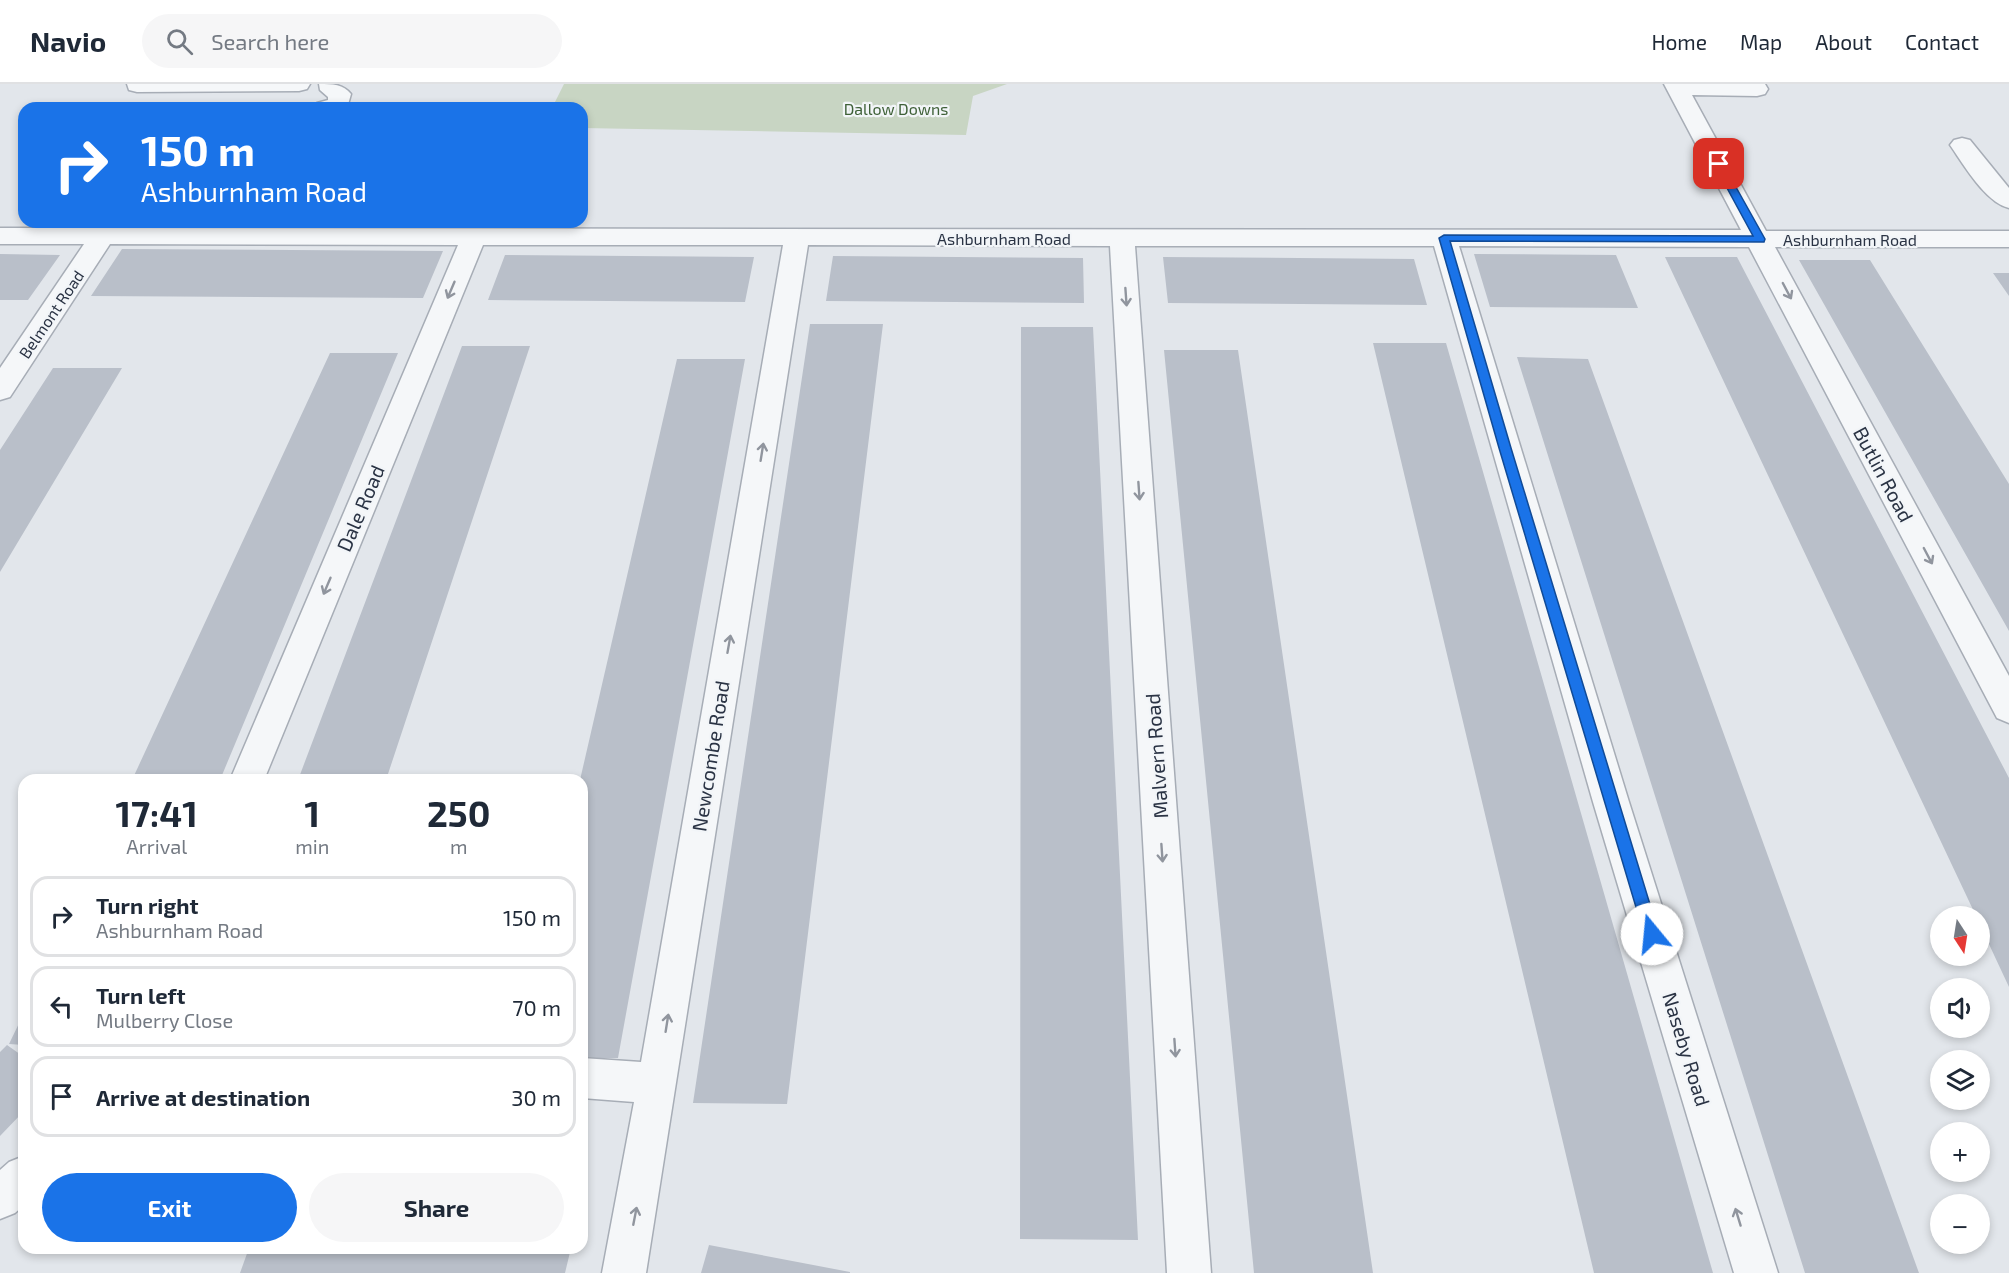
<!DOCTYPE html>
<meta charset="utf-8">
<style>
body{margin:0;font-family:"Exo 2",sans-serif;background:#f6f6f7;color:#1f2937;height:100vh;display:flex;flex-direction:column;font-size:22px;white-space:nowrap}
*{box-sizing:border-box;margin:0}
p{font-size:20px;color:#747a83}
.icon{flex:none;width:33px;height:33px;fill:none;stroke:currentColor;stroke-width:2;stroke-linecap:round;stroke-linejoin:round}
.map{position:relative;flex:1;overflow:hidden}
.drawer{position:absolute;left:18px;top:690px;width:570px;height:480px;display:flex;flex-direction:column;background:#fff;border-radius:18px;box-shadow:0 3px 9px #0003}
.drawer>*{flex:none}
.hud{position:absolute;left:18px;top:18px;width:570px;height:126px;border-radius:18px;box-shadow:0 3px 9px #0003;background:#1a73e8;color:#fff;overflow:hidden}
.needle{width:39px;rotate:168deg}
.fabs{position:absolute;left:1930px;top:822px;display:grid;gap:12px}
.fabs a{display:grid;place-items:center;width:60px;height:60px;border-radius:50%;background:#fff;box-shadow:0 3px 9px #0003;font-size:30px}
.pin{position:absolute;display:grid;place-items:center;width:51px;height:51px;color:#fff;margin:-26px;border-radius:12px;box-shadow:0 3px 9px #0006}
.me{position:absolute;width:66px;margin:-33px;rotate:343deg;stroke-linejoin:round;filter:drop-shadow(0 0 4px #0008)}
.turn{display:flex;align-items:center;gap:21px;height:126px;padding:0 24px;font-size:27px}
.turn .icon{width:78px;height:78px;stroke-width:2.5}
.turn b{display:block;font-size:42px;line-height:51px}
.eta{display:flex;justify-content:space-evenly;align-items:center;height:102px;text-align:center}
.eta b{font-size:36px;font-weight:700;line-height:42px}
.action{display:flex;gap:12px;margin-top:auto;padding:12px 24px}
.action a{flex:1;height:69px;border-radius:36px;background:#1a73e8;color:#fff;font-size:24px;font-weight:700;line-height:69px;text-align:center}
.action a+a{background:#f6f6f7;color:#1f2937}
ul{padding:0;list-style:none}
li{display:flex;align-items:center;gap:18px;height:81px;margin:0 12px 9px;padding:0 12px;border:3px solid #e0e1e3;border-radius:18px}
li div{flex:1}
li b{display:block;font-size:22px}
li em{font-style:normal}
header{display:flex;align-items:center;gap:36px;box-sizing:border-box;height:84px;padding:0 30px;background:#fff;border-bottom:2px solid #e0e1e3}
header strong{font-size:28px}
nav{display:flex;gap:33px;margin-inline-start:auto;font-size:21px}
.search{width:420px;height:54px;background:#f6f6f7;display:flex;align-items:center;gap:15px;box-sizing:border-box;padding:0 21px;border-radius:33px;color:#747a83;font-size:22px}
.map>svg:first-child{display:block}
.green{fill:#c8d5c3}
.building{fill:#b9bfc9}
.lines{fill:none;stroke-linecap:round;stroke-linejoin:round}
.minor-casing{stroke:#a7adb6;stroke-width:3}
.minor{fill:#f5f7f9;fill-rule:evenodd}
.oneway{stroke:#90959e}
.route{fill:#1a73e8;stroke:#114b97;stroke-width:1.5}
.labels{text-anchor:middle;dominant-baseline:central;stroke-width:4.5;stroke-linejoin:round;paint-order:stroke}
.far-park-label{font-size:16px;fill:#3e6037;stroke:#f2f5f8}
.far-street-label{font-size:16px;fill:#2a3344;stroke:#f2f5f8}
.street-label{font-size:20px;fill:#2a3344;stroke:#f2f5f8}
</style>
<header>
<strong>Navio</strong>
<div class="search"><svg class="icon" aria-label="search" viewBox="0 0 24 24"><circle cx="10" cy="10" r="6"/><path d="M15 15l6 6"/></svg>Search here</div>
<nav><a>Home</a><a>Map</a><a>About</a><a>Contact</a></nav>
</header>
<div class="map">
<svg width="2009" height="1189" viewBox="0 0 2009 1189">
<rect width="100%" height="100%" fill="#e2e6eb"/>
<path class="green" d="M564,0h443l-34,12 -7,39 -384,-7v-20h-30z"/>
<path class="building" d="M122,165l321,2 -20,47 -332,-2z
M0,170l60,1 -32,45h-28z
M1474,170l142,1 22,53 -148,-1z
M505,171l249,2 -9,45 -257,-2z
M833,172l250,2 1,45 -258,-2z
M1163,173l251,2 13,46 -259,-2z
M1665,173h72l272,521v209l-29,-62v-9h-4z
M1799,176h71l139,224v147z
M1993,189h16v23z
M810,240h73l-96,780 -94,-1z
M1021,243h72l45,913 -118,-1z
M1373,259h73l267,930h-119z
M462,262h68l-144,434h-88z
M1164,266h74l135,923h-119z
M330,269h68l-178,427h-88z
M1517,273l71,2 331,914h-114z
M677,275h68l-127,699h-36l-2,-278z
M53,284h69l-122,204v-122z
M24,929v32l-15,-1z
M7,961l17,12v54l-24,25v-84z
M709,1161l141,27v1h-149z
M249,1164h322l-6,25h-325z"/>
<g class="lines">
<g class="minor-casing">
<path id="minor" d="M127,0h183l-3,5 -8,2 -162,1 -8,-2z
M319,0c14,0 24,0 32,10l-4,14h-33l3,-5 11,-3v-3l-8,-7z
M1664,0h101l3,5 -3,5 -8,2 -65,-1 74,136h243v16h-234l234,429v47l-12,-5 -248,-471 -290,-1 170,556 149,471h-44l-141,-471 -159,-556h-299l76,1027h-44l-57,-1027 -302,-1 -162,1028h-44l32,-171 -52,-4v-40l59,4 142,-817h-300l-219,535h-34l228,-535 -348,-1 -100,153 -10,3v-32l84,-124h-84v-16l1741,2z
M1962,54l8,2 39,48v20c-24,-6 -45,-43 -59,-63l4,-5z
M24,1072v49l-9,8 -15,6v-49l9,-8z"/>
</g>
<use href="#minor" class="minor"/>
</g>
<defs><path id="oneway-shaft" d="M-6 0H5M1.5-3L5.5 0L1.5 3" fill="none" stroke-width="1.6" stroke-linecap="round" stroke-linejoin="round" transform="scale(1.5)"/></defs>
<g class="oneway">
<use href="#oneway-shaft" transform="translate(451 206) rotate(113)"/>
<use href="#oneway-shaft" transform="translate(1787 207) rotate(62)"/>
<use href="#oneway-shaft" transform="translate(1126 213) rotate(86)"/>
<use href="#oneway-shaft" transform="translate(762 368) rotate(-81)"/>
<use href="#oneway-shaft" transform="translate(1139 407) rotate(86)"/>
<use href="#oneway-shaft" transform="translate(1928 472) rotate(62)"/>
<use href="#oneway-shaft" transform="translate(327 502) rotate(113)"/>
<use href="#oneway-shaft" transform="translate(729 560) rotate(-80)"/>
<use href="#oneway-shaft" transform="translate(1162 769) rotate(86)"/>
<use href="#oneway-shaft" transform="translate(667 939) rotate(-81)"/>
<use href="#oneway-shaft" transform="translate(1175 964) rotate(86)"/>
<use href="#oneway-shaft" transform="translate(635 1132) rotate(-79)"/>
<use href="#oneway-shaft" transform="translate(1738 1133) rotate(-107)"/>
</g>
<path class="route" d="M1719,77l4,3 42,75 -1,3 -314,-1 61,207 148,486 -2,5 -5,2 -6,-2 -2,-5 -145,-486 -60,-210 5,-3 309,1 -39,-72z"/>
<g class="labels">
<g class="far-park-label">
<text x="896" y="24">Dallow Downs</text>
</g>
<g class="far-street-label">
<text x="1004" y="154">Ashburnham Road</text>
<text x="1850" y="155">Ashburnham Road</text>
<text transform="translate(51 230) rotate(-56)">Belmont Road</text>
</g>
<g class="street-label">
<text transform="translate(1884 390) rotate(62)">Butlin Road</text>
<text transform="translate(360 424) rotate(-67)">Dale Road</text>
<text transform="translate(710 672) rotate(-81)">Newcombe Road</text>
<text transform="translate(1156 672) rotate(-94)">Malvern Road</text>
<text transform="translate(1687 965) rotate(73)">Naseby Road</text>
</g>
</g>
</svg>
<div class="fabs">
<a><svg class="needle" viewBox="-14 -14 28 28"><path d="M0-13l5 13h-10z" fill="#e53935"/><path d="M0 13l5-13h-10z" fill="#747a83"/></svg></a>
<a><svg class="icon" aria-label="sound" viewBox="0 0 24 24"><path d="M4 9h4l5-4v14l-5-4H4zM17 9q2 3 0 6"/></svg></a>
<a><svg class="icon" aria-label="layers" viewBox="0 0 24 24"><path d="M12 4l9 5-9 5-9-5zM3 14l9 5 9-5"/></svg></a>
<a>+</a>
<a>−</a>
</div>
<div class="pin" style="left:1719px;top:80px;background:#d93025"><svg class="icon" aria-label="arrive" viewBox="0 0 24 24"><path d="M6 21V4h12l-3 4 3 4H6"/></svg></div>
<svg class="me" style="left:1652px;top:850px" viewBox="-20 -20 40 40"><circle r="19" fill="#fff"/><path d="M0-13L10 11 0 6-10 11z" fill="#1a73e8"/></svg>
<div class="hud">
<div class="turn"><svg class="icon" aria-label="right" viewBox="0 0 24 24"><path d="M7 20v-9h11M14 6l5 5-5 5"/></svg><div><b>150 m</b>Ashburnham Road</div></div>
</div>
<section class="drawer">
<div class="eta">
<div><b>17:41</b><p>Arrival</p></div>
<div><b>1</b><p>min</p></div>
<div><b>250</b><p>m</p></div>
</div>
<ul>
<li><svg class="icon" aria-label="right" viewBox="0 0 24 24"><path d="M7 20v-9h11M14 6l5 5-5 5"/></svg><div><b>Turn right</b><p>Ashburnham Road</p></div><em>150 m</em></li>
<li><svg class="icon" aria-label="left" viewBox="0 0 24 24"><path d="M17 20v-9H6M10 6l-5 5 5 5"/></svg><div><b>Turn left</b><p>Mulberry Close</p></div><em>70 m</em></li>
<li><svg class="icon" aria-label="arrive" viewBox="0 0 24 24"><path d="M6 21V4h12l-3 4 3 4H6"/></svg><div><b>Arrive at destination</b></div><em>30 m</em></li>
</ul>
<div class="action"><a>Exit</a><a>Share</a></div>
</section>
</div>
